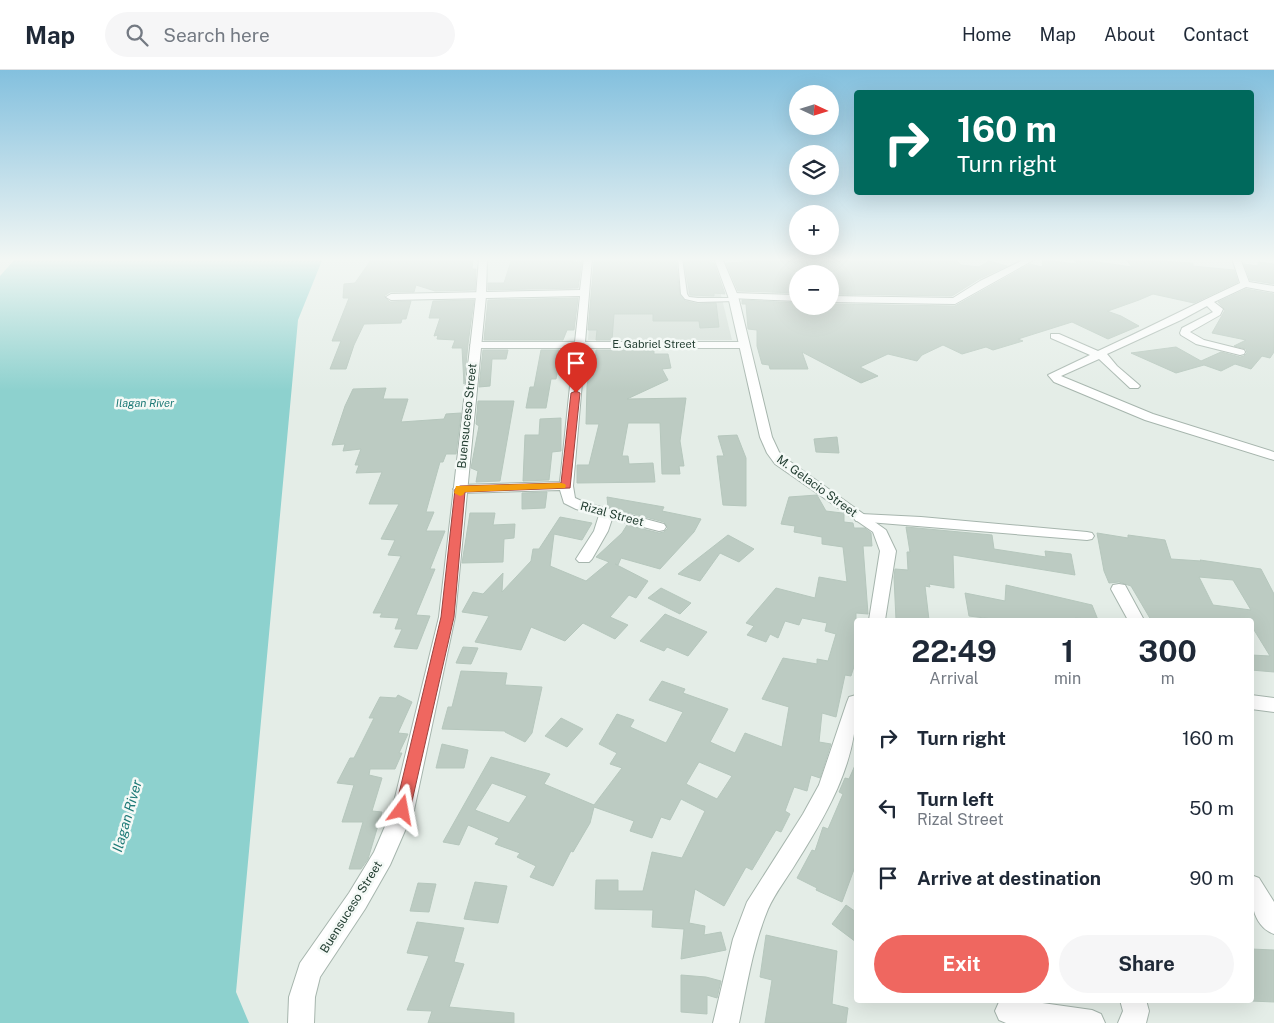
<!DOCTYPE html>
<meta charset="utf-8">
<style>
body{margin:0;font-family:"Public Sans",sans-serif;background:#f6f6f7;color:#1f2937;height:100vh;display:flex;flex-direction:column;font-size:19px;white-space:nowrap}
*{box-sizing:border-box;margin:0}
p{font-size:16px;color:#747a83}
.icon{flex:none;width:28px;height:28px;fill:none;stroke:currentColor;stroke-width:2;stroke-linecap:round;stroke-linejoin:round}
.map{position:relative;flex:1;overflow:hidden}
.drawer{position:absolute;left:854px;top:548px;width:400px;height:385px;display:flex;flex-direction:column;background:#fff;border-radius:5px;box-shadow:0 5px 20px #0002}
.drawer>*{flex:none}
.hud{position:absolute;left:854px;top:20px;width:400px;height:105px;border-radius:5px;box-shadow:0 5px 20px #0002;background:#00695c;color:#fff;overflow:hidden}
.needle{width:32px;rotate:94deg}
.buttons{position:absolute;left:789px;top:15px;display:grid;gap:10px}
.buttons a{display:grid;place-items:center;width:50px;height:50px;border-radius:50%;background:#fff;box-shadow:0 5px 20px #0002;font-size:25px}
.pin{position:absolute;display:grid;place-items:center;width:42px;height:42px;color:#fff;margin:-51px -21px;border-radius:50% 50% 50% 0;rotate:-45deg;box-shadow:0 0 5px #0007}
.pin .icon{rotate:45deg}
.me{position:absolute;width:55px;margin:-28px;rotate:13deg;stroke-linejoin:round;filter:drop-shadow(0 0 4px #0008)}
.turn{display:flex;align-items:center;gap:18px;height:105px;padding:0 20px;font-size:22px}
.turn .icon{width:65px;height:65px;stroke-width:2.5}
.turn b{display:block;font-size:35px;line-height:42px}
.eta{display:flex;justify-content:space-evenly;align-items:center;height:85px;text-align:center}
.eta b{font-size:30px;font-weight:700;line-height:35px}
.cta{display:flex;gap:10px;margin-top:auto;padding:10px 20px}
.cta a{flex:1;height:58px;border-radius:30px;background:#ef6760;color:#fff;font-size:20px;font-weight:700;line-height:58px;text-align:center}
.cta a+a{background:#f6f6f7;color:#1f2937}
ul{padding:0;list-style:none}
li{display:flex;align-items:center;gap:15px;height:70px;padding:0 20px}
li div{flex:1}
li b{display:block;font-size:19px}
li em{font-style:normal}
header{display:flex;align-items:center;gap:30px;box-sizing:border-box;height:70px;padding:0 25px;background:#fff;border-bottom:1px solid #e0e1e3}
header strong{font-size:24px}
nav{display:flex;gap:28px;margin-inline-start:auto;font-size:18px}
.search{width:350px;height:45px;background:#f6f6f7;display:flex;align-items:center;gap:12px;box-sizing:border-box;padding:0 18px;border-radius:28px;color:#747a83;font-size:19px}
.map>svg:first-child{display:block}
.built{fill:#d2ddd6}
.water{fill:#8dd1ce}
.building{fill:#bccbc2;stroke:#b6c7bd;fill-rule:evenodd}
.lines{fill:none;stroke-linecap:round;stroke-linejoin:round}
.service-casing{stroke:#a6b5ad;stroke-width:2}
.minor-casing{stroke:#a6b5ad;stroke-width:2}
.tertiary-casing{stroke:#a6b5ad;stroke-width:2}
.service{fill:#fff;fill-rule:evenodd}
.minor{fill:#fff;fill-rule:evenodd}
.tertiary{fill:#fff;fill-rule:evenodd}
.route{fill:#ef6760;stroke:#9b433e}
.slow{fill:#f59e0b}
.labels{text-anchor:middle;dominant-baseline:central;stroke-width:5;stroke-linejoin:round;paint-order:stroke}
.far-street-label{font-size:11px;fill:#233e32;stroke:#f4f9f6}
.far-water-label{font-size:11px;font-style:italic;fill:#1e7a77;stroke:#f4f9f6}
.street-label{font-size:12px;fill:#233e32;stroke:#f4f9f6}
.water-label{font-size:14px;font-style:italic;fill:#1e7a77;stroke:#f4f9f6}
</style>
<header>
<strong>Map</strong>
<div class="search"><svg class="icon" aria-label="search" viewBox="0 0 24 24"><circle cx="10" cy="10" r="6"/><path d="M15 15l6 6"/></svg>Search here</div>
<nav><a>Home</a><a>Map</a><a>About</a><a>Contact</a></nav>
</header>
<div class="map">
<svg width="1274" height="953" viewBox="0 0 1274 953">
<rect width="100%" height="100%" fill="#e4ede7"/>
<path class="built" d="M594,188h118l20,82h-144z"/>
<path class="water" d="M16,188h307l-25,62 -62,672 13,31h-249v-747z"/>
<path class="building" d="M406,188h64v1h3l-1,10h4l-1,21 -40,1 -19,-6 -2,7h-24l-6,4 6,6 21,-1 -5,18h-4l-1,4 -37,1 -10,21 -8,24h-16l11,-28h-9l17,-43h-6l1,-14 11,-1 16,-23h34z
M512,188h62l-1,4h9l-4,26 -90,2v-7h16z
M692,188h16l2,5h4l11,31 -11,-1v3l-24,-1 -6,-33h9z
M741,188h213l7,7 18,2 10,-6 18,5 -28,13 -27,17 -122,-2v-20h-32v19l-60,-2 -12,-28 18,-1z
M1071,188l61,9 -6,-8 67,4v3l41,4 4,12 -44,21 -41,-9 -14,6 -31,11h-1l14,5 18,10 -31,13 -36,-17 -54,17 5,2 -30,9 -7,-3 -24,7 -19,-9 -21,10 -5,6 -29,-7 -28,13 18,9 -17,7 -59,-31 6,17h-38l-1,-4 -7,-1 -5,-18v-16l-9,-1 -2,-25h-4v-4l56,3v3h32v-2l125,2 75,-42 12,3 1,-7 35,4z
M594,192h82l4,33 5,6 13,3 18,-1 3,24 -19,1 -1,-7h-46v-7h-39l-2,26h-16l1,-10h-9z
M1258,192l16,2v20l-24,-4 -6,-16 14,2z
M1246,219l28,5v58l-4,6 -8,-2 -11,13 -16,-5 -14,7 -17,-6 -28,8 -45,-20 45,-6 25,14 20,-9 19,5 4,-1 3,-3 -1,-4 -12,-3 12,-6 -34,-7 13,-23 -7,-8z
M578,228l-4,32h-7l-4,10h-79l4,-40z
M474,230l-6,44 -4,40 -2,-36h-10l3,-8 -18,-1 1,-4 -4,1 6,-18h-11l4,-17z
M483,280h25l-2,9h-14l-2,27 -11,1z
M541,280h18l-2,6h4l-5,23h-5l-5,29h-20l4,-21h4z
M596,280h49v1h9v3h14l3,14 -9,1 6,11 -41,19 59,-1 -6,43 4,25h-5l1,8h-18l-2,-51h-32l-6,33h6l1,8 24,-1 2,19 -78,1v-18h12l10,-41h-13l1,-38 4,-24 4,1z
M386,318l-3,11h25l-7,23 43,-3 2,-5 15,-1 -5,41h-10l-3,8h-3l-14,50h8l-8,19h19l-15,38h5l-19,46 14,1 -13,33 -23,-2 8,-18h-7l4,-11 -19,-1 2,-4h-9l28,-57 -13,-1 7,-15 -14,-1 18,-35h-30l13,-32 -26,1 3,-8h-4l6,-16 -18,2 2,-7 -13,1 13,-39 8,-17z
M478,331h36l-14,80 -24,1 2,-11 -7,-3 8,-42 -3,-2z
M561,348v33l-9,1 -3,28 -26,1 2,-46h14l1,-16z
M737,365l9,23v48l-23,-1 -6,-49h7l-6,-20z
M837,367l2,16 -23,-1 -2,-13z
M547,422l-2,16 -23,1v-16z
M817,425l9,16 16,2 2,1v8l9,1 1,5h11l6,5 1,13h-9l5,68 -12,-1v47l-5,16 -6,-1 -9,42 -14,-4 -3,29 12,2 -11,34 -9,-3 -4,16 -13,-4 -9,24 5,3 -9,18 -5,-2 -24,40 -6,-3 -22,39 -29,-17 -6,34 16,3 -1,9 17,-3 5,18 -45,9 3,-30 -32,-2 1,-17 -58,-1 1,-29h22v11h25l9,-39 30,6 23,-47 -24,-12 -11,21 -9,-3 -9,21 -22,-7 4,-10 -40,-14 -4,16 -17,29 -2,-1 -18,35 -23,-9 6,-11 -19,-9 3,-4 -25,-9 4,-6 -31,-13 -9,20 -16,-3 48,-85 59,17 -6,10 50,21 28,-37 -12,-4 7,-11 -18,-9 18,-30 17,6 -4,7 36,16 17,-31 -34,-12 13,-19 23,8 -2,4 45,16 -18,33 25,11 10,-20 37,14 7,-40 -27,-8 21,-41 34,6v-5l11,2 8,-27 -11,-3 2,-8 -25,-5 -3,7 -14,-4 -7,17 -8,-4 -4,8 -19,-7 7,-9 -8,-3 30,-35 39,10 4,-21 28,5 -4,-35 -21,-3v-7l-28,-5 1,-6 -14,-2 8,-27zM699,692l33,14 -15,23 -31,-15zM492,713l35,13 -18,27 -34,-13z
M607,427l57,10 -2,4 39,8 -7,13 -34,37 -39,-11 -3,7 -3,-1 33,17 -12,17 -7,-3 -19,22 18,8 -13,14 -32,-16 -18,18 -34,-14 -10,23 -46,-8 14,-26 -27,-4 11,-20 10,2 20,-21 -1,19 29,-31 2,-12h6l21,-32 32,6 -10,17 -28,-6 -4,32 36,15 23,-19 -13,-5 26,-24 5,-8 32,8 5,-1 4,-4 -4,-6 -56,-15z
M470,443h25l-2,12 22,-1 -1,14 -10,1 -1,23 -41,1z
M906,457l86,8 2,14 52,8 -1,-6 26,3 4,21 -122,-20 1,33 -25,-4 1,3 -5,-1 4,34h-33l-2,-43 1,-8 13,1 -1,-18h3z
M1097,463l31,5v-3l37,5 6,19 30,2 -1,-1 61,9 13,25v78l-23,-2v-15l19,1 -19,-31v-5h-100l-20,-34 -12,-4 -10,1 -5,-12zM1199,507l34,3 18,30 -38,-5z
M728,465l26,14 -15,13 -19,-9 -20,28 -22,-7z
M1006,515l86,20 6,15 -23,-2v2h-75l-31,-4 -4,-23 40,8z
M661,518l30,15 -11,11 -32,-16z
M665,544l42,18 -19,24 -21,-9 -3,4 -24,-10z
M463,577l15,1 -7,16 -15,-1z
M461,601l46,2 -2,12 37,2 -10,46 -7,9 -20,-10v-1l-63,-2 6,-22h4z
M398,625l14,7 -14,31 10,1 -9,19h3l-7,16h-25l-1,6 13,3 -10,33 10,1 -14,47 -7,10h-12l14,-47h-21l12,-37 -17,-2 13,-25h4l20,-40h-5l11,-21 16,1z
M561,648l22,11 -16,18 -22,-11z
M442,674l26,6 -4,18h-28z
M856,693v101l-14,38 -26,-12 1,-2 -20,-10 15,-28 3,1 8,-24 5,2 15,-35 -4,-2 6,-14 4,1z
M475,812l32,4 -9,37 -34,-4z
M418,813l18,1 -7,28 -19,-1z
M846,835l10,7v30l-24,-18z
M417,852l47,6 -10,34 10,2 -15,43 65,6v10h-86l4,-12 -25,-1 22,-54 -22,-3z
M766,865l71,16 -5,53 16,4 -2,15h-81l7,-43 -12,-3z
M1251,879l23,1v52l-23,-1z
M681,905l25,2 15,4 -4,17 -10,-3v19l-26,-2z"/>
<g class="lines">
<g class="service-casing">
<path id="service" d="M678,188h4l5,36 2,3 9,1h35l2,1v2l-37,1 -13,-3 -4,-5z"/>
</g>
<g class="minor-casing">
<path id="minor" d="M584,188h8l-7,84h158l5,3 -5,3h-158l-12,138 2,12 11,5 78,21 2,3 -2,3 -5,1 -47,-12 -4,12 -16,28 -3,3h-10l-3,-3 18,-28 5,-16 -23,-6 -12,-6 -4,-13 -100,3 -7,-4 7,-4 100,-3 14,-134h-99l-5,-3 5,-3h100l5,-46 -189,4 -5,-3 5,-3 189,-4z
M1027,188h10l-82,46 -125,-2v-6l123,2 27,-17z
M1232,188h8l9,24 25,4v6l-28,-5 -32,15 9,7 -3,6 -30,17 14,8 40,10 1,2 -1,2 -4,1 -44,-11 -15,-9 -1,-2 2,-5 31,-16 -6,-6 -26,14 -74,34 10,12 21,18 2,2 -2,2h-8l-31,-29 -38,17 92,38 121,38v8l-129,-40 -91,-38 -6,-7 42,-20 -39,-17v-4h8l39,17c48,-22 95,-46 142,-68z
M733,223l65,2v6l-68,-3v-4z
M861,444l60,3 166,15 5,1 2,3 -2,3 -5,1 -231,-19 -2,-3 2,-3z
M1119,514l6,1 19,35h-16l-17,-31 2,-4z
M1251,625l23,3v14l-23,-3z
M1251,805l8,3 15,24v32c-24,-9 -23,-38 -23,-59z
M1004,930h17l71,10 9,4 4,9h-99l-7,-3 -4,-9 4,-9z
M1120,930h26l3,11 -3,12h-28l5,-12z"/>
</g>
<g class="tertiary-casing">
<path id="tertiary" d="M479,188h8l-1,38 -31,321 -41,193 -24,55 -25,44 -45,68 -5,20 -1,26h-26l1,-26 11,-34 49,-70 25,-41 18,-42 47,-193 37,-321z
M714,188h8l16,38 34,141 7,15 6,6 101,72 10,21 -11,69h-16l11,-69 -7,-19 -98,-68 -8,-11 -7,-16 -32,-141z
M856,625c4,63 -28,117 -60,168 -9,15 -21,30 -28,46 -15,36 -21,76 -29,114h-26l20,-84 14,-37 56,-88 16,-29 28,-83 2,-5z"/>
</g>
<use href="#service" class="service"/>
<use href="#minor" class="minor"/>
<use href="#tertiary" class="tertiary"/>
</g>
<linearGradient id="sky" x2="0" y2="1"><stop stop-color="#83c0de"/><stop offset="0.59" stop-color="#f3f7f4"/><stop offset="1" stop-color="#f3f7f4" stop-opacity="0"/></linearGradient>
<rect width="1274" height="321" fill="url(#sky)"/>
<path class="route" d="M576,321l4,2 -10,95 -105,4 -11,125 -44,193 -2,4 -6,2 -5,-2 -2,-4 46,-193 14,-128 5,-3 101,-3 10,-90z"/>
<path class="slow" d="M561,413l4,1 1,2 -1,2 -100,4 -2,3 -3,1 -6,-3 2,-7h4z"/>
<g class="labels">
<g class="far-street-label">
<text x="654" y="274">E. Gabriel Street</text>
</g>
<g class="far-water-label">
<text x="145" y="333">Ilagan River</text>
</g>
<g class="street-label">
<text transform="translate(467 346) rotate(-84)">Buensuceso Street</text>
<text transform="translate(817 416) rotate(36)">M. Gelacio Street</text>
<text transform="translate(612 444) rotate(15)">Rizal Street</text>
<text transform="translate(351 837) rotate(-58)">Buensuceso Street</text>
</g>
<g class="water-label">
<text transform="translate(127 746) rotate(-74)">Ilagan River</text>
</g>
</g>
</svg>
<div class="buttons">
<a><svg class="needle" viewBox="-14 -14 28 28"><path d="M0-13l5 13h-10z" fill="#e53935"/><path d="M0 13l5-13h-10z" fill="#747a83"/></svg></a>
<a><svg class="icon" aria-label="layers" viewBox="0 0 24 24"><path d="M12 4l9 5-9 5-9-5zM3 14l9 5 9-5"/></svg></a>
<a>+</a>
<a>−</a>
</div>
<div class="pin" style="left:576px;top:323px;background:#d93025"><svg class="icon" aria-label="arrive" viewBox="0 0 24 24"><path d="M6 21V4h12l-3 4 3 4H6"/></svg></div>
<svg class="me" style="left:402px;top:740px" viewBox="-20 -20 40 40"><path d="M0-17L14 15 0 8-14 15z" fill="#ef6760" stroke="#fff" stroke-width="4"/></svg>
<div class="hud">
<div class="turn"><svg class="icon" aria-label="right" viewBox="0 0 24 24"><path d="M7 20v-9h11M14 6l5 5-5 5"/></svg><div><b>160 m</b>Turn right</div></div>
</div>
<section class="drawer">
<div class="eta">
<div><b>22:49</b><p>Arrival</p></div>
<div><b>1</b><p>min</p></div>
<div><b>300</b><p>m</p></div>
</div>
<ul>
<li><svg class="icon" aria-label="right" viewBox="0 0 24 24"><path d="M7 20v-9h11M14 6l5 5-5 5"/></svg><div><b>Turn right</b></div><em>160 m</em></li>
<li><svg class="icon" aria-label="left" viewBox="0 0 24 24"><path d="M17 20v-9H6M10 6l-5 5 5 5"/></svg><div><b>Turn left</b><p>Rizal Street</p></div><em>50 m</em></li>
<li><svg class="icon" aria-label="arrive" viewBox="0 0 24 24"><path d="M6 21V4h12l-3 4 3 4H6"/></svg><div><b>Arrive at destination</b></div><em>90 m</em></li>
</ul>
<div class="cta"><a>Exit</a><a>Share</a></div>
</section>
</div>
